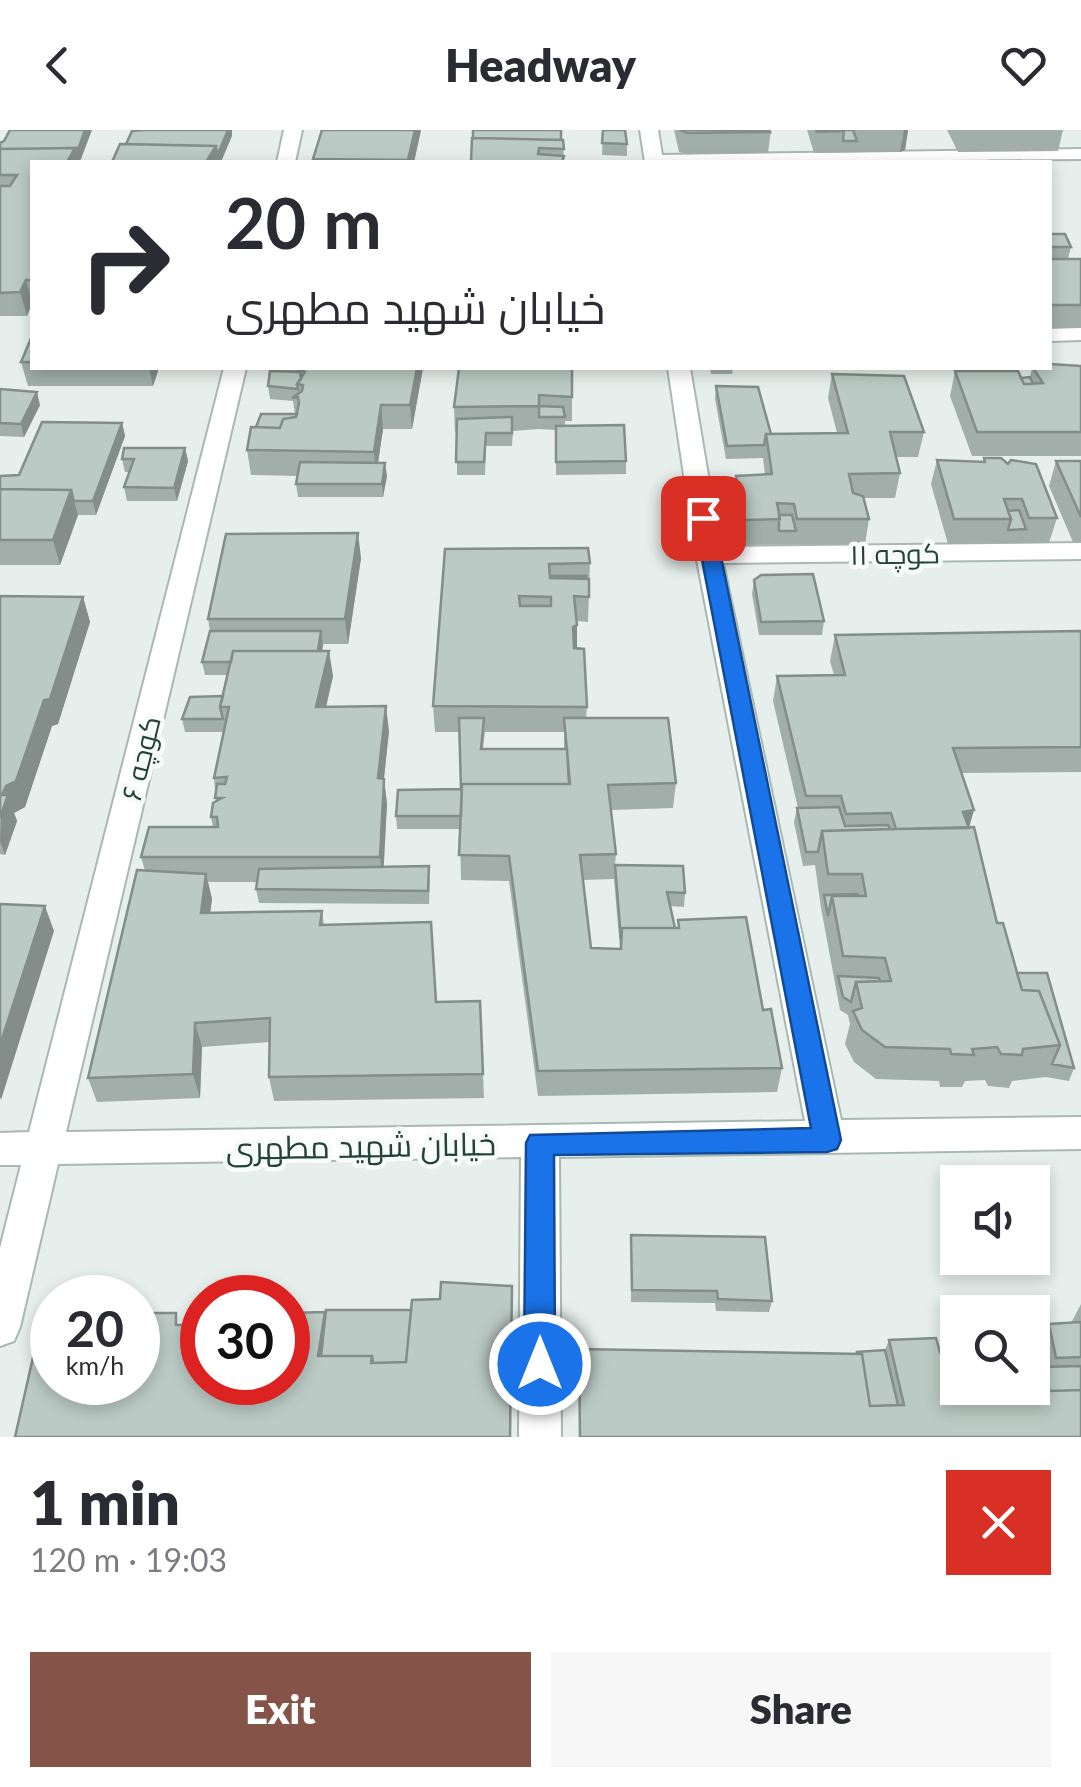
<!DOCTYPE html>
<meta charset="utf-8">
<style>
body{margin:0;font-family:Lato,Cairo,sans-serif;background:#f7f7f7;color:#2b2b33;height:100vh;display:flex;flex-direction:column;font-size:38px;white-space:nowrap}
*{box-sizing:border-box;margin:0}
p{font-size:32px;color:#7c7c81}
.icon{flex:none;width:55px;height:55px;fill:none;stroke:currentColor;stroke-width:2;stroke-linecap:round;stroke-linejoin:round}
.map{position:relative;height:1307px;overflow:hidden}
.panel{display:flex;flex-direction:column;background:#fff;flex:1}
.panel>*{flex:none}
.hud{position:absolute;left:30px;top:30px;width:1022px;height:210px;border-radius:0px;box-shadow:0 5px 15px #0003;background:#fff;color:#2b2b33;overflow:hidden}
.controls{position:absolute;left:940px;top:1035px;display:grid;gap:20px}
.controls a{display:grid;place-items:center;width:110px;height:110px;border-radius:0px;background:#fff;box-shadow:0 5px 15px #0003;font-size:50px}
.speed{position:absolute;left:30px;top:1145px;display:flex;gap:20px;font-size:50px;font-weight:700;text-align:center}
.speed>*{display:grid;place-content:center;width:130px;height:130px;border-radius:50%;background:#fff;box-shadow:0 5px 15px #0003;line-height:1}
.speed small{font-size:25px;font-weight:400}
.speed .limit{border:15px solid #d22;background:#fff;color:#111}
.pin{position:absolute;display:grid;place-items:center;width:85px;height:85px;color:#fff;margin:-42px;border-radius:20px;box-shadow:0 5px 15px #0006}
.me{position:absolute;width:110px;margin:-55px;rotate:0deg;stroke-linejoin:round;filter:drop-shadow(0 0 8px #0008)}
.turn{display:flex;align-items:center;gap:35px;height:210px;padding:0 30px;font-size:45px}
.turn .icon{width:130px;height:130px;stroke-width:2.5}
.turn b{display:block;font-size:70px;line-height:85px}
.round{display:grid;place-items:center;flex:none;width:105px;height:105px;border-radius:0px;background:#f7f7f7}
.summary{display:flex;align-items:center;justify-content:space-between;height:170px;padding:0 30px}
h1{font-size:60px;font-weight:800;line-height:75px}
.cta{display:flex;gap:20px;margin-top:auto;padding:20px 30px}
.cta a{flex:1;height:115px;border-radius:0px;background:#855347;color:#fff;font-size:40px;font-weight:800;line-height:115px;text-align:center}
.cta a+a{background:#f7f7f7;color:#2b2b33}
header{display:flex;justify-content:space-between;align-items:center;height:130px;padding:0 30px;background:#fff;font-size:45px;font-weight:800}
.map>svg:first-child{display:block}
.lines{fill:none;stroke-linecap:round;stroke-linejoin:round}
.minor-casing{stroke:#a8b8b2;stroke-width:4}
.minor{fill:#fff;fill-rule:evenodd}
.wall{fill:#a1aea9;fill-rule:evenodd}
.shaded-wall{fill:#838d89}
.building{fill:#bbcac4;stroke:#838d89;stroke-width:2.5;fill-rule:evenodd}
.route{fill:#1a73e8;stroke:#114b97;stroke-width:2.5}
.labels{text-anchor:middle;dominant-baseline:central;stroke-width:9;stroke-linejoin:round;paint-order:stroke}
.street-label{font-size:28px;fill:#24423a;stroke:#f7fbf9}
.near-street-label{font-size:32px;fill:#24423a;stroke:#f7fbf9}
</style>
<header><svg class="icon" aria-label="back" viewBox="0 0 24 24"><path d="M15 5l-7 7 7 7"/></svg>Headway<svg class="icon" aria-label="heart" viewBox="0 0 24 24"><path d="M12 20l-8-8c-3-5 5-10 8-4 3-6 11-1 8 4z"/></svg></header>
<div class="map">
<svg width="1081" height="1307" viewBox="0 0 1081 1307">
<rect width="100%" height="100%" fill="#e6efeb"/>
<g class="lines">
<g class="minor-casing">
<path id="minor" d="M284,0h18l-7,32h-18z
M640,0h18l4,25 419,-6v10l-436,3z
M1081,198v12l-31,1v-12z
M224,238h22l-180,764 739,-11 -109,-566 -28,-187h22l30,179 361,-4v16l-358,4 118,557 240,-3v32l-522,8 2,280h-42l2,-280 -463,7 -38,163 -6,14 -14,5v-98l21,-83h-21v-32l29,-1z"/>
</g>
<use href="#minor" class="minor"/>
</g>
<path class="wall" d="M421,0l-7,32h-100l-1,-3z
M603,0l24,14v12l-25,-1z
M674,0h97l-3,23 -82,1 -7,-2z
M807,0h101l-3,20 -5,2 -86,1z
M947,0h116l-5,21 -100,1z
M561,10h2l1,22h-93z
M0,13l81,16 -3,3h-46v141l-5,13h-27z
M1050,104l21,13 -3,12h-18z
M1050,129h31v69h-31z
M32,206v32h126v3l-5,15h-125l-7,-24z
M1081,236v90h-109l-22,-60 5,-25 66,7 9,-1 2,-9z
M269,238h154l-11,61h-29l-5,34 9,13 -4,21h-85l-2,-13 2,-8 -47,-1 -4,-25 9,-23 39,-13 -2,-13 -23,-2 -2,-13z
M572,238v53h-7v5l61,35v13l-70,1v-45l-17,-1 -26,2 -1,15h-26l-1,29h-28v-43h-2l-1,-25z
M710,238h23l-1,6h-21z
M832,244l92,58 -6,25h-22l4,16 -5,25h-32l6,21 -4,25 -125,1 -7,-44 3,-25 29,-1 -2,-17 -37,1 -11,-60 1,-13 55,48 66,-1 -9,-35z
M0,259l40,16 -16,32 -24,-1z
M122,293l3,13 -29,79h-18l-18,50h-60v-89l19,-1z
M185,318l3,13 -11,40h-50l-3,-14 5,-15h-4l-3,-13z
M984,328l73,60 -8,25 -101,1 -17,-60 6,-24 46,2z
M1056,331h25v81h-8l-24,-56z
M445,419l145,14 -2,59 -11,-1v27l10,59 -1,11 90,65 -3,25 -62,2 5,44 -1,11 70,28 -1,14 -14,-1 5,22h3v-8l85,90 19,58 -5,24 -239,4 -29,-215 -48,-1 -1,-51h-63l-1,-13 65,-27 -1,-57h-25l-2,-26zM485,602h79v17h-81zM614,749l6,70 -29,-1 -8,-68z
M361,428l-13,86h-25l-1,7 11,25 -7,31 63,24 -5,48 3,25 -4,62 47,13 -1,25 -170,-1 -3,-14 1,-7h-49l4,17 -2,14 112,-2 2,14 113,77 43,-1 4,97 -210,3 -5,-24 1,-35 -68,5 -2,51 -103,4 -9,-24 57,-207 -4,-14 72,-30 -2,-10 5,-16 -2,-23 9,-46h-38l-3,-13 41,-23 4,-21h-22l-3,-13 8,-31 -2,-12z
M754,450l70,41 -2,14h-63l-7,-41z
M0,466l83,1 7,25 -32,102 -6,2 -27,81 -11,6 3,8 -12,34 -5,-1z
M1081,501v141l-119,1 7,55 28,95 20,50 57,95 -5,13 -23,-4 -34,4 -3,7 -21,-2 -3,-6 -20,1 -3,6h-22l-1,-6 -63,-2 -22,-17 -9,-18 5,-20 -2,-9 -8,-5 -19,-102 -6,-43 -12,1 -9,-44 3,-14h1l-25,-107 4,-25 57,-1 -4,-14 5,-26z
M631,1105l141,66 -3,11 -53,-1 -1,-8 -84,-1z
M1081,1174v133h-502v-88l277,5 29,-4 4,-10 51,12 102,15 -5,-22 12,-21 22,-1z"/>
<path class="shaded-wall" d="M85,0h7l-11,29 -3,3h-11z
M228,0h4v6l-11,26h-15l10,-16z
M415,0h6l-7,32h-6z
M904,0h4l-3,20 -5,2z
M26,150l6,23 -5,13 -7,-24z
M149,238h9v3l-5,15z
M417,238h6l-11,61 -2,-24z
M37,262l3,13 -16,32 -3,-13z
M381,275l2,24 -7,47 -2,-24z
M122,293l3,13 -29,79 -3,-14z
M185,318l3,13 -11,40 -3,-13z
M385,333l2,13 -4,21 -1,-13z
M71,360l7,25 -18,50 -7,-25z
M358,403l3,25 -13,86 -3,-25z
M83,467l7,25 -32,102 -6,2 -27,81 -11,6 3,8 -12,34 -5,-14 2,-46 42,-95z
M577,495v25l-4,2v-25z
M321,501l2,14 -5,31 -2,-13z
M329,521l4,25 -13,57 -4,-26z
M386,576l3,25 -8,73 -3,-26z
M384,649l3,25 -4,78 -3,-25z
M974,680l-7,25 -4,-23z
M206,744l6,25 -5,39 -6,-25z
M45,776l9,25 -53,169 -1,-3v-52z
M195,893l7,24 -2,51 -7,-24z
M325,1182l5,22 -5,32 -7,-10z"/>
<path class="building" d="M10,0h75l-6,17 -4,4v-3l-75,1v-6l4,-2z
M143,0h85l-11,26 -1,-10 -90,-2 6,-13z
M322,0h93l-7,30 -95,-1z
M473,0h88v10l-88,-2z
M603,0h22l2,14 -25,-1z
M680,0h89l1,2 -83,1z
M816,0h28v1l-27,1z
M844,0h9l4,11h-14z
M472,8l91,2 1,9 -25,-1 -1,6 26,2 -2,6h-91z
M120,14l96,2 -10,16h-94z
M75,18l-8,14h-35v118h-6l-6,12 -20,1v-107h10l7,-11h-17v-26z
M991,31h31l1,1h-31z
M1050,104h15l6,13h-21z
M1050,129h31v46h-31z
M32,206v26h-11z
M1050,234l31,2v66h-104l-22,-61h63l6,13 19,-1 -10,-15h17z
M302,238h115l-7,37h-29l-7,47 -127,-2 4,-23 29,1 3,-9 13,-2 3,-14 -1,-6 -6,1 10,-7 1,-6 -6,-1 8,-12 -6,-2z
M459,238h113v29l-33,-2v11l-85,1z
M270,241l30,1 1,7 -4,5 1,5 -30,-3z
M832,244l72,2 20,56h-34l10,41 -51,1 4,19 10,3 6,23h-72l-3,-15 -17,-1 3,16 -37,1 -7,-44 36,-2 -6,-40 82,-1z
M1030,247l3,7h-9l-3,-6z
M716,256l42,1 13,47h-5l-2,11 -37,1z
M0,259l37,3 -16,32 -21,-1z
M539,276l24,1 2,10h-26z
M261,284h36l-1,3 -13,2 -3,9 -24,-1z
M512,287v16h-26l-2,29h-28l1,-43z
M42,292l80,1 -29,78h-19l-3,-11 -71,-1v-13l19,-1z
M624,295l2,36 -70,1v-36z
M124,318h61l-11,40 -50,-1 10,-28h-12z
M984,328h17l7,6 3,-4 25,4 21,54h-28l-7,-19h-18l7,20h-57l-17,-59 48,2z
M1056,331h25v56z
M300,332l85,1 -3,21h-86z
M0,359l71,1 -18,50h-53z
M1019,380l7,19 -18,1 3,-11 -3,-8z
M779,385h13l4,16h-17z
M358,403l-13,86h-137l18,-85z
M588,418l2,15 -41,1 1,14 39,1v18l-15,-1 3,29 -4,2 1,21 10,1 3,58 -154,-1 12,-157zM519,466l32,1v9h-31z
M813,444l11,47 -63,1 -7,-42 7,-5z
M550,446h36l-1,2h-35z
M0,466l83,1 -33,102 -6,1 -28,81 -10,5 -4,9h6l-8,23z
M210,501h111l-3,20h-85l-2,11h-29z
M1081,501v116l-128,1 21,62 -11,2 6,16 -73,1 -5,-16 -45,1 -5,-18h-35l-29,-120 68,-1 -10,-40z
M233,521h96l-13,56 70,-1 -8,72 6,1 -4,78h-239l8,-30h69l-1,-10h-6l2,-14 9,-5h-7l2,-14h8l2,-7 -13,1 15,-71h-9z
M223,566l-3,11 3,12h-41l8,-22z
M459,588h25l-3,31h86l2,35h-107l-1,32h-65l2,-26 63,-1z
M564,588h104l8,65 -68,2 8,69 -36,1 11,93 30,1 1,-21h57l-1,-8 68,-3 17,93 8,-1 11,59 -244,3 -29,-215 -50,-1 3,-71h108z
M839,677l6,19 43,-1 2,4 -68,2 -4,21h-12l-9,-44z
M974,697l23,96h6l19,67 17,1 21,54 -37,4 -1,6 -21,-1 -4,-7 -25,2 2,6 -23,-1 -1,-5 -65,-2 -23,-17 -9,-19 9,-3 -6,-26 35,-1 -6,-23 -42,-2 -11,-60h34l-4,-22h-34l-6,-43z
M615,735l68,1 2,27 -18,-1 8,36h-53l-1,11z
M429,736l-1,25 -172,-2 3,-20z
M137,740l69,4 -5,39 121,-2 -2,14 111,-3 5,80 44,-1 3,73 -214,3 1,-59 -75,5 -2,51 -105,4z
M857,764l1,2h-26l-4,20 -4,-21z
M0,774l45,2 -45,139z
M1017,843h30l27,95 -22,-4 8,-19 -21,-54 -17,-1z
M838,846l41,2 1,3 -24,1 -5,20 -8,-5z
M631,1105l134,2 7,64 -54,-2 -1,-8 -85,-1z
M441,1152l71,4 -2,151h-495l29,-128h8v73h86v-69h38v12h26v57h86v-69l37,-1 -7,44h54l-1,7 35,-1 6,-62 28,-1z
M326,1180h85l-5,52 -33,1 -1,-7h-51z
M1081,1192v35l-25,1 -7,-34z
M936,1208l4,14 18,1v35h74v-30h6l12,33 31,-1v47h-501l-1,-88 283,5 8,52 34,-1 -15,-65z
M885,1220l13,55 -28,1 -8,-52h-5v-2z
M1081,1236v24l-31,1 -8,-24z"/>
<path class="route" d="M703,382l10,6 128,622 -4,9 -10,3 -273,3 1,209 -4,10 -11,5 -11,-5 -5,-10 2,-221 4,-8 281,-7 -117,-610z"/>
<g class="labels">
<g class="street-label">
<text transform="translate(895 423) rotate(-1)">کوچه ۱۱</text>
<text transform="translate(140 628) rotate(-76)">کوچه ۶</text>
</g>
<g class="near-street-label">
<text transform="translate(361 1015) rotate(-1)">خیابان شهید مطهری</text>
</g>
</g>
</svg>
<div class="controls">
<a><svg class="icon" aria-label="sound" viewBox="0 0 24 24"><path d="M4 9h4l5-4v14l-5-4H4zM17 9q2 3 0 6"/></svg></a>
<a><svg class="icon" aria-label="search" viewBox="0 0 24 24"><circle cx="10" cy="10" r="6"/><path d="M15 15l6 6"/></svg></a>
</div>
<div class="speed"><div>20<small>km/h</small></div><div class="limit">30</div></div>
<div class="pin" style="left:703px;top:388px;background:#d93025"><svg class="icon" aria-label="arrive" viewBox="0 0 24 24"><path d="M6 21V4h12l-3 4 3 4H6"/></svg></div>
<svg class="me" style="left:540px;top:1234px" viewBox="-20 -20 40 40"><circle r="17" fill="#1a73e8" stroke="#fff" stroke-width="3"/><path d="M0-11L8 9 0 5-8 9z" fill="#fff"/></svg>
<div class="hud">
<div class="turn"><svg class="icon" aria-label="right" viewBox="0 0 24 24"><path d="M7 20v-9h11M14 6l5 5-5 5"/></svg><div><b>20 m</b>خیابان شهید مطهری</div></div>
</div>
</div>
<section class="panel">
<div class="summary"><div><h1>1 min</h1><p>120 m · 19:03</p></div><a class="round" style="background:#d93025;color:#fff"><svg class="icon" aria-label="close" viewBox="0 0 24 24"><path d="M6 6l12 12M18 6L6 18"/></svg></a></div>
<div class="cta"><a>Exit</a><a>Share</a></div>
</section>
